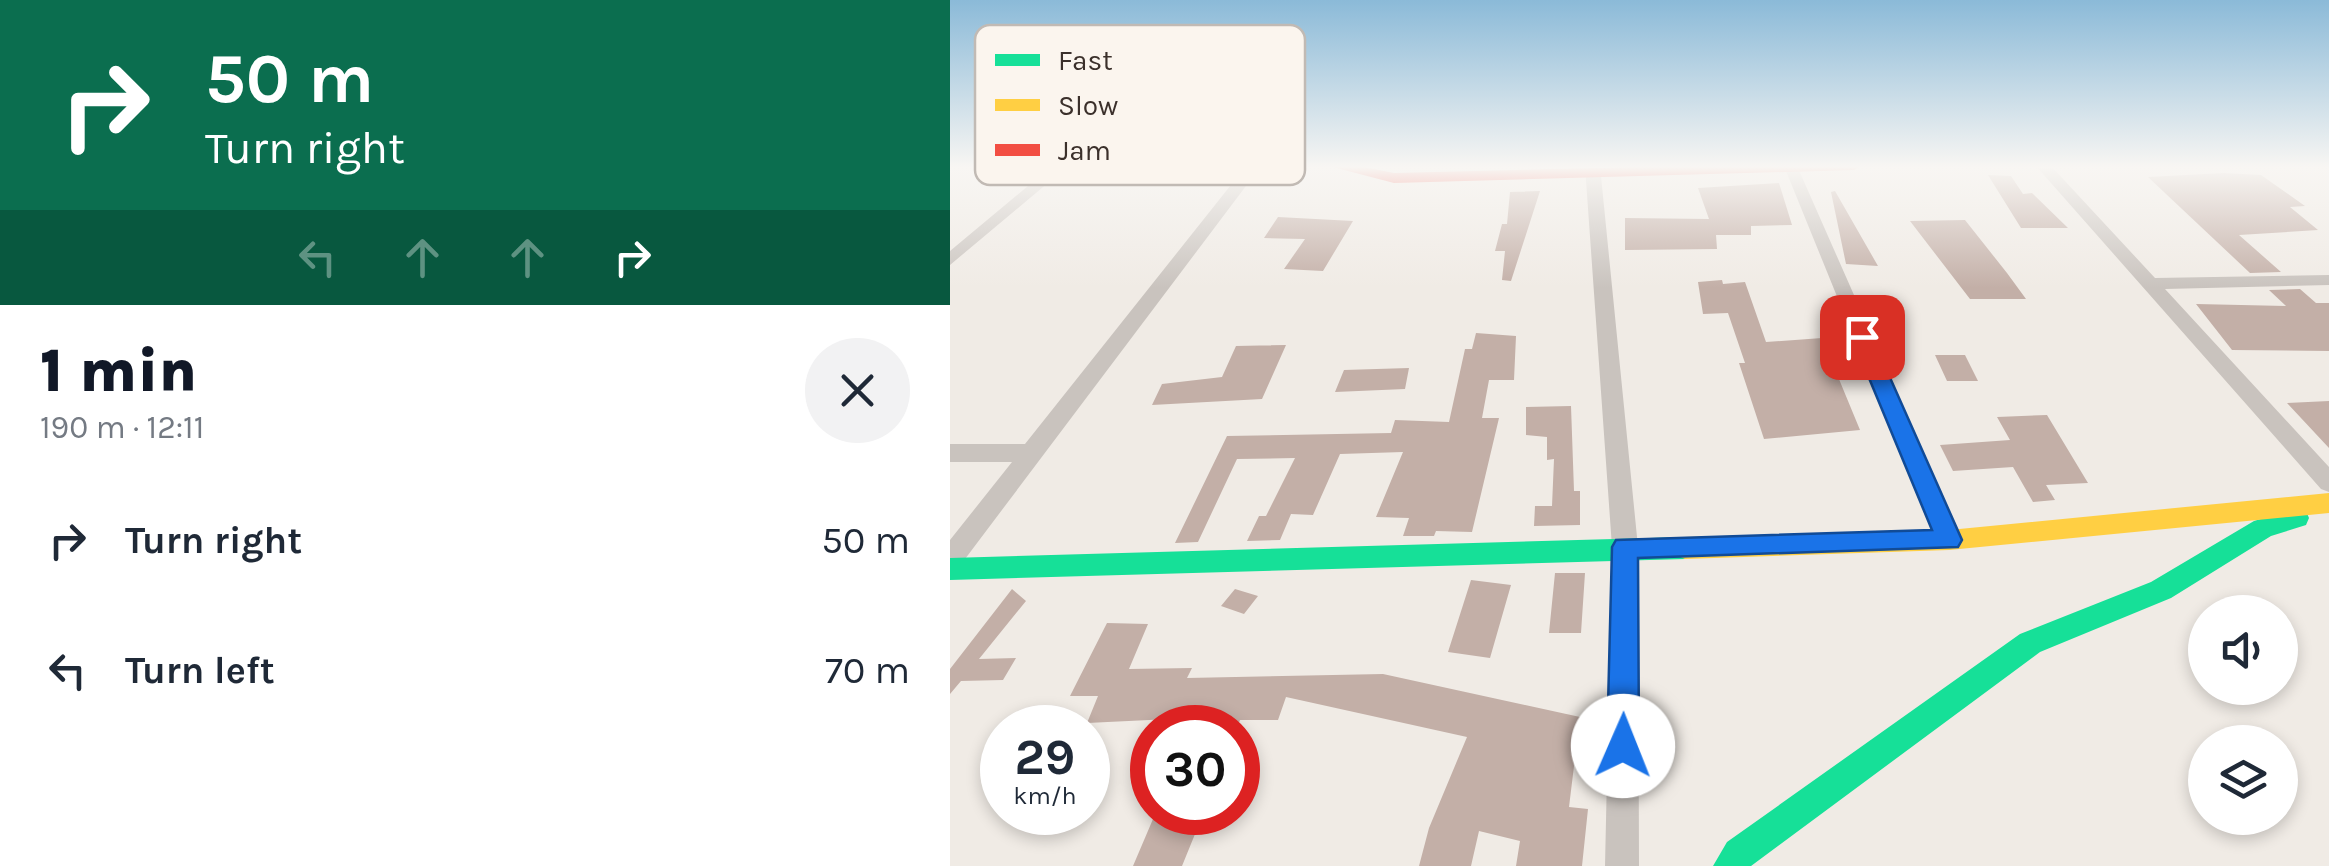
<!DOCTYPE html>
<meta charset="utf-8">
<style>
body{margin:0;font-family:Karla,sans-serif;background:#f2f2f3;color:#1f2937;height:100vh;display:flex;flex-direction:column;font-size:38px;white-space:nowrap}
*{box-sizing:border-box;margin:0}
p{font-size:32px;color:#747a83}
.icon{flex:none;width:55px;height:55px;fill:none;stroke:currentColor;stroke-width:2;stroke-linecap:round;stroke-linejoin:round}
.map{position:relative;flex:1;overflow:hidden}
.details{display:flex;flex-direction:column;background:#fff;width:950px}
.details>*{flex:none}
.banner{background:#0b6e4f;color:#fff;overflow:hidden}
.tools{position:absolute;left:1238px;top:595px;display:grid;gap:20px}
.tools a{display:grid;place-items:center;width:110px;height:110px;border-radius:50%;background:#fff;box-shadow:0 5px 15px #0003;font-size:50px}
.speed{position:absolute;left:30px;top:705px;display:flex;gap:20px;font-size:50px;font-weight:700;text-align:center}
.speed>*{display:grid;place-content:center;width:130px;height:130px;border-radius:50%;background:#fff;box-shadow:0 5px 15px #0003;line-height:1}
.speed small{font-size:25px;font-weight:400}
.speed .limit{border:15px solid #d22;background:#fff;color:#111}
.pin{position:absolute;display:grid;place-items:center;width:85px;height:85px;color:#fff;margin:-42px;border-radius:20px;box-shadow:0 5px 15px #0006}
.me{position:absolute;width:110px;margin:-55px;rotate:1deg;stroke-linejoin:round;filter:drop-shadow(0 0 8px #0008)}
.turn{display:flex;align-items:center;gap:35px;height:210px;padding:0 40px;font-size:45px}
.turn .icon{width:130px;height:130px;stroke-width:2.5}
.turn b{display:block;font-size:70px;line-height:85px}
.lanes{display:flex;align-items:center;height:95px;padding:0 40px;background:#0003;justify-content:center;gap:50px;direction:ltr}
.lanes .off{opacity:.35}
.round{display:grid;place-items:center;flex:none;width:105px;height:105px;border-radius:52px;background:#f2f2f3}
.summary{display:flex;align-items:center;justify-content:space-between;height:170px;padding:0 40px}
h1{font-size:60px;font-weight:800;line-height:75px;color:#111827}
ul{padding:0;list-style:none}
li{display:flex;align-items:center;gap:30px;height:130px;padding:0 40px}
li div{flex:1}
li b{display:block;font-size:38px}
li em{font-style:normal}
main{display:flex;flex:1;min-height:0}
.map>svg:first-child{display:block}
.building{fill:#c3afa7}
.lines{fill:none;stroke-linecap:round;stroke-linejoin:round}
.street{fill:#c9c3be;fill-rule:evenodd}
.fast{fill:#16e098;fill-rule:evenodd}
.slow{fill:#ffcf43;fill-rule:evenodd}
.jam{fill:#f24e42;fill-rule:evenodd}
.route{fill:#1a73e8;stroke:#114b97;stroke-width:2.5}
.key{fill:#fbf5ee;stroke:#c1bab4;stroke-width:2.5}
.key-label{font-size:28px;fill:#3b302b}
</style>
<main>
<section class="details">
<div class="banner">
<div class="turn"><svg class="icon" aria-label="right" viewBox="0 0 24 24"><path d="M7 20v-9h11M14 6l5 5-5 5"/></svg><div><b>50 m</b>Turn right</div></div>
<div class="lanes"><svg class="icon off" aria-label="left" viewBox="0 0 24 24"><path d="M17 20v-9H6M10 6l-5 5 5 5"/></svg><svg class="icon off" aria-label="ahead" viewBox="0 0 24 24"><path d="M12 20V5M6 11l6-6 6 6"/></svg><svg class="icon off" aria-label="ahead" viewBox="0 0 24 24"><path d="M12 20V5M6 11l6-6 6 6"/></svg><svg class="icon" aria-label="right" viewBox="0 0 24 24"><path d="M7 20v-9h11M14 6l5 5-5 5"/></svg></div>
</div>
<div class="summary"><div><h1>1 min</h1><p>190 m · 12:11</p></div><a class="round"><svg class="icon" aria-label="close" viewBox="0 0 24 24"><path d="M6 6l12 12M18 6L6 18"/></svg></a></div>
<ul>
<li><svg class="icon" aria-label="right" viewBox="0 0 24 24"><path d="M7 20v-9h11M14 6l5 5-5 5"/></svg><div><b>Turn right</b></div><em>50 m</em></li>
<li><svg class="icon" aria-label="left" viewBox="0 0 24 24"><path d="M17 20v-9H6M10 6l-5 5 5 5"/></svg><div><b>Turn left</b></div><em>70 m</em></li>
</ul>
</section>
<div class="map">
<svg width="1379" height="866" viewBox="0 0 1379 866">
<rect width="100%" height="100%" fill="#f0ebe5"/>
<path class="building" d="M1274,173l37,2 44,31 -15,1 28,23 -79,5 42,37 -31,1 -102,-96z
M1038,175l23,1 12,18 9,-1 36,35h-47z
M829,183l13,42 -41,1v9h-35l1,14 -92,1v-32l84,1 -11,-31z
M590,191l-29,90 -9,-1 3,-29h-10l7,-27h5l3,-32z
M885,191l43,75 -32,-2 -15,-72z
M328,217l75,4 -30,50 -39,-2 21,-30 -41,-1z
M1015,220l42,53 19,26h-56l-60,-78z
M772,280l1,4 22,-2 21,60 56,-4 38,92 -96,9 -25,-76h6l-17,-50 -25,1 -5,-32z
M1350,289l16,14h13v48l-97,-1 -36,-46 90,2 -17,-16z
M526,333l40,3 -2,44h-25l-7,38h17l-27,114 -36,-1 -2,5h-31l6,-18 -33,-1 27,-65 -63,2 -27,61 -22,-1 -11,26 -33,1 12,-25h7l29,-58 -58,1 -39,83 -23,1 52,-107 164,-3 4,-13 54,2 16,-73h7z
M336,345l-24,54 -110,6 10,-21 60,-7 14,-31z
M985,355h30l13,26h-31z
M459,368l-4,21 -70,3 9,-22z
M1379,401v47l-42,-45z
M621,406l3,85h6v34l-46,1 1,-20h17l2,-47 -7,1v-23l-21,-2v-28z
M1097,415l41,68 -42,2 9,15 -22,2 -20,-35 -60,4 -13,-26 70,-5 -13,-23z
M605,573h30l-4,60h-32z
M521,580l40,5 -21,73 -42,-6z
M62,589l14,12 -47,58 37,-1 -13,22 -42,1 -11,13v-25z
M285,589l23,7 -14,18 -23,-8z
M157,623l41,1 -19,45 63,-1 -5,10 196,-4 197,43 -11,90 19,2 -6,57h-66l4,-25 -41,-10 -8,35h-52l10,-38 38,-91 -181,-40 -8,23h-38l-3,8h-45l2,-7 -24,-2 -83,4 11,-27h-28z
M206,812h48l-22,54h-49z"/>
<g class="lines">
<path class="street" d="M102,166h16l-118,99v-14z
M296,166h15l-302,401 -9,3v-30l62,-78h-62v-18h75z
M635,166h15l38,381 1,319h-34l7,-319z
M834,166l14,2 164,372 -4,7 -9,3 -9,-3 -4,-7z
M1086,166h15l104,112 174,-3v10l-164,4 164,178v25l-8,-3z"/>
<path class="fast" d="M1347,508l9,3 3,7 -3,7 -35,11 -100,62 -131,54 -289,214h-38l14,-24 293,-208 131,-52 103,-61z
M735,537l9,4 4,7 -4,7 -9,4 -735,21v-22z"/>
<path class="slow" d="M1379,493v20l-380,37 -264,9 -9,-4 -4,-7 4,-7 9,-4 264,-7z"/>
<path class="jam" d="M379,166h30l35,7 276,-7h191l-7,4 -460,13z"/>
</g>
<linearGradient id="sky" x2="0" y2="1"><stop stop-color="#8bbad8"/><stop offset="0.58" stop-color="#f8f6f3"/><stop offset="1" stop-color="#f8f6f3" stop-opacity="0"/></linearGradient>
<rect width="1379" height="288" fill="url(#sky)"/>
<path class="route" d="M912,331l10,6 90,203 -4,7 -320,11 1,188 -5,12 -11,4 -11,-4 -5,-12 5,-199 4,-7 316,-10 -80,-193z"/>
<rect x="25" y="25" width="330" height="160" rx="15" class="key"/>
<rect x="45" y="54" width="45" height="12" fill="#16e098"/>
<rect x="45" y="99" width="45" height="12" fill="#ffcf43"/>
<rect x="45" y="144" width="45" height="12" fill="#f24e42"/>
<g class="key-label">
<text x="108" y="70">Fast</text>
<text x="108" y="115">Slow</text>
<text x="108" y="160">Jam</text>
</g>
</svg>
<div class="tools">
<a><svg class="icon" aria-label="sound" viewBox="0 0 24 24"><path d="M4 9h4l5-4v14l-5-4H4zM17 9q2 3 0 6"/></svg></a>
<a><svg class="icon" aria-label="layers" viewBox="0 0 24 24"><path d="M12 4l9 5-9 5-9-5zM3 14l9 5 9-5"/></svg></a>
</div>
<div class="speed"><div>29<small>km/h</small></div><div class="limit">30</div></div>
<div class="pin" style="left:912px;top:337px;background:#d93025"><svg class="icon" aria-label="arrive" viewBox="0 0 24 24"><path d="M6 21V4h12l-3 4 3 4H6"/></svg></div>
<svg class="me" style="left:673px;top:746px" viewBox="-20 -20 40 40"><circle r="19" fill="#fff"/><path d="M0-13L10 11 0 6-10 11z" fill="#1a73e8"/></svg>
</div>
</main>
